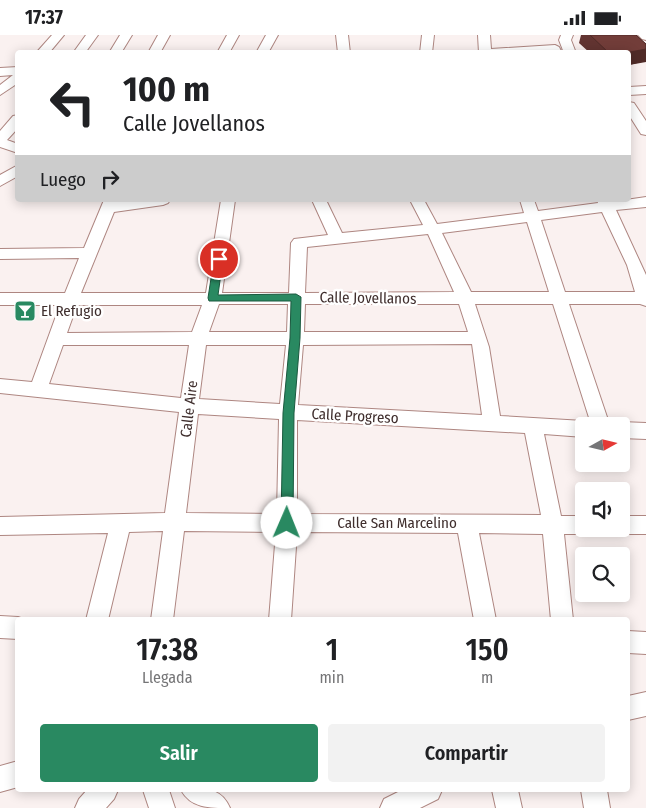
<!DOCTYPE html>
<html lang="es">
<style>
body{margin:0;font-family:"Fira Sans Condensed",sans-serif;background:#f2f2f2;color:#202124;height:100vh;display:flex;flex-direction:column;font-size:19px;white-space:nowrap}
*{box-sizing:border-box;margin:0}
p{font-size:16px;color:#757577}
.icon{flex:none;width:28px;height:28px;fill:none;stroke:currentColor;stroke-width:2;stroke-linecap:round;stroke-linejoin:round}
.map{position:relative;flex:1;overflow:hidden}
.panel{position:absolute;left:15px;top:582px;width:615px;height:175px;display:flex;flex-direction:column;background:#fff;border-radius:5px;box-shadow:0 2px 12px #0003}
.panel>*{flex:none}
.hud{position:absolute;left:15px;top:15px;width:616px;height:152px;border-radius:5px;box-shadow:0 2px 12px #0003;background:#fff;color:#202124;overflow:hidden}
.needle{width:32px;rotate:82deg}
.tools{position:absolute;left:575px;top:382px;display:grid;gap:10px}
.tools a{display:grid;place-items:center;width:55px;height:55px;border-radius:5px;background:#fff;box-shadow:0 2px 12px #0003;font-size:25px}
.pin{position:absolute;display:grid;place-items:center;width:42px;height:42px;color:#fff;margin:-21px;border:2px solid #fff;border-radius:50%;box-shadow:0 1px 5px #0007}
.me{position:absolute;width:55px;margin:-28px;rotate:1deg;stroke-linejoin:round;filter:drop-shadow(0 0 4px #0008)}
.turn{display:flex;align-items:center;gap:18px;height:105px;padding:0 25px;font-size:22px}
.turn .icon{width:65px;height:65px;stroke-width:2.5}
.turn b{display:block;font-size:35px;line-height:42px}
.then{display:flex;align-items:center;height:48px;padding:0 25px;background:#0003;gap:10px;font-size:19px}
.eta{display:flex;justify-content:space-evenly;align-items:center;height:85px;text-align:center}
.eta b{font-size:30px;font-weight:600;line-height:35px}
.action{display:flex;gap:10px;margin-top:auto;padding:10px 25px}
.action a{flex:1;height:58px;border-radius:5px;background:#298961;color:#fff;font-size:20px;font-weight:600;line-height:58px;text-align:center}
.action a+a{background:#f2f2f2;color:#202124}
.status{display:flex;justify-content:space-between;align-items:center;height:35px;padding:0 25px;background:#fff;direction:ltr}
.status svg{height:14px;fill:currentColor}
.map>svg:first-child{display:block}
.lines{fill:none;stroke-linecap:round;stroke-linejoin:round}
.minor-casing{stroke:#ae8681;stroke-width:2}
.minor{fill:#fff;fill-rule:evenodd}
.wall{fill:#623431}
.shaded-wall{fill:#502b28}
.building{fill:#723d39;stroke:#502b28}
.route{fill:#298961;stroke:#1b593f}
.labels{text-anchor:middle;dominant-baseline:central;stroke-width:5;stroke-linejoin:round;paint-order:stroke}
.street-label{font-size:15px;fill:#3f2e2d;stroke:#fff}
.poi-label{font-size:15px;fill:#3f2e2d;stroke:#fff;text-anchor:start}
</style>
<div class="status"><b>17:37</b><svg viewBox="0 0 49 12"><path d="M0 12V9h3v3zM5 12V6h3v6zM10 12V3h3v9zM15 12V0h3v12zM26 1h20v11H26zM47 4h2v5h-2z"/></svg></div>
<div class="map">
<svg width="646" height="773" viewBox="0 0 646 773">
<rect width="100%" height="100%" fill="#faf1f0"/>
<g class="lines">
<g class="minor-casing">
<path id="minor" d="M52,0h12l-15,18h-13z
M86,0h12l-13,18h-12z
M120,0h12l-11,18h-12z
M158,0h12l-10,18h-12z
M227,0h12l-10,18h-12z
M266,0h12l-10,18h-12z
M336,0h12l2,18h-12z
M422,0h12l-2,18h-12z
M478,0h12l1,14 64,-4 4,2 3,6h-83z
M561,0h12l-2,5 5,13h-12l-5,-13z
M638,0h8v5l-4,-1z
M18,32v16l-18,12v-10l13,-10 -13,1v-8z
M646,51v8l-17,1v-8z
M629,67l5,1 12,18v14l-5,-1 -12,-19z
M18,80v13l-11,12 11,4v9l-18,-6v-16l13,-15z
M18,130v11l-18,10v-11z
M646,162v10l-30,3 30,65v31l-6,-2h-71l41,122h-26v11l-40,-3 17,82h23v13h9l-2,3 -7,2h-20l9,86h-22l-8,-86 -64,-1 17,87h-22l-16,-87 -161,-1 -6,88h-22l7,-88 -92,-1 -11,89h-22l12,-89 -34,1 -21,88h-22l22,-87 -108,2v-18l165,-4 14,-101 -179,-19v-14l32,3 28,-77h-60v-12h65l14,-35 -79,1v-10l84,-1 20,-48h14l-1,2 53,-2 -2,3 -5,2 -49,7 -33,81h125l15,-93h14l-13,93h67l2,-50 3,-4 34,-4 -16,-35h14l16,33 81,-8 -13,-25h14l13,24 87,-11 -4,-13h14l4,11 60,-8 -1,-3h14l1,2zM602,177l25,53 8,27h-70l-24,-72zM527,187l22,70h-78l-29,-59zM428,199l26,58 -149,1 2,-46zM219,269h69l-1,28h-78zM305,269h154l9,28h-164zM475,269h78l38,120 -7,-3 -84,-5 -11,-69zM77,270h125l-10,27 -125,1zM472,309l10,71 -184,-10 5,-60zM63,310h126l-8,53 -132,-14zM206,310h80l-6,59 -81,-5zM198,379l81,5 -2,95 -91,-1zM297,385l228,13 16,82 -244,-1z
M621,387l25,1v16l-25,-1v-12h-8z
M621,481h25v18h-25l-7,-2 -2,-3h9z
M0,581l18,1 8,3h-8v19l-18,-1z
M628,596l18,1v22l-18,-1z
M646,657v24l-18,4v-24z
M18,726v26l-18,5v-26z
M87,755h31l-4,9 -8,9h-31l4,-9z
M143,755h26l6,18h-26z
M181,755c22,0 39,-5 49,18 -22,0 -39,0 -49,-18z
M402,755h40l-4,9 -18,9h-40l4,-9z
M492,755h26l4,18h-26z
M581,755h26l3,18h-26z"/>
</g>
<use href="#minor" class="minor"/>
</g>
<path class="wall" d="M581,0h55l10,9v17l-17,4v-12h-39l-11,-10z"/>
<path class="shaded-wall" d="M646,14v13l-17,3v-12h-4z"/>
<path class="building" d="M590,0h46l10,9v5l-21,4h-16z"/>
<path class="route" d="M219,221l4,3 -5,36 78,-1 5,3 -1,41 -6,75 -1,110 -2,4 -4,1 -4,-1 -2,-4 2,-110 7,-75 1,-37h-82l-1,-3 6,-39z"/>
<defs>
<g id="bar-square" transform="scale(1.125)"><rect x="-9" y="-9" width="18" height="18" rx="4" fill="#298961" stroke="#fff"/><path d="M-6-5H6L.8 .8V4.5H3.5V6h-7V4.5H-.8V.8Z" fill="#fff"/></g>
</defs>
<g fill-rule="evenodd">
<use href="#bar-square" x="25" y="276"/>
</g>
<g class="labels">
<g class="street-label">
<text transform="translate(368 263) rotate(1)">Calle Jovellanos</text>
<text transform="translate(189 374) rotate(-83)">Calle Aire</text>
<text transform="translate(355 381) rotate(3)">Calle Progreso</text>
<text x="397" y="488">Calle San Marcelino</text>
</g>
<g class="poi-label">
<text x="41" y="276">El Refugio</text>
</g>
</g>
</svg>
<div class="tools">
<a><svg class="needle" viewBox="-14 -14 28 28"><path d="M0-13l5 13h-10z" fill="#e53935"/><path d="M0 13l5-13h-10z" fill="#757577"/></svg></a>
<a><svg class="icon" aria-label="sound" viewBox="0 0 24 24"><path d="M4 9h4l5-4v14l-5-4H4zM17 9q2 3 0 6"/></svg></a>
<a><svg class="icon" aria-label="search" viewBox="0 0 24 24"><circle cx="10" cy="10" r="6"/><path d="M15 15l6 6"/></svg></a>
</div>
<div class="pin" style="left:219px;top:224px;background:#d93025"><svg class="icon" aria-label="arrive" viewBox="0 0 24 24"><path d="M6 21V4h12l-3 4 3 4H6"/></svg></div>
<svg class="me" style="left:287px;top:488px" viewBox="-20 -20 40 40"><circle r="19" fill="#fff"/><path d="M0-13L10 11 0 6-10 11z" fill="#298961"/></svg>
<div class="hud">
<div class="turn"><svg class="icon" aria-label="left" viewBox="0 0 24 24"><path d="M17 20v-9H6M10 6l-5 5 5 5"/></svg><div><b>100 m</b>Calle Jovellanos</div></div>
<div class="then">Luego<svg class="icon" aria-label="right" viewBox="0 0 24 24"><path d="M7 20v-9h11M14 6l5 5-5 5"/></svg></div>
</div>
<section class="panel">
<div class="eta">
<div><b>17:38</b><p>Llegada</p></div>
<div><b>1</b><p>min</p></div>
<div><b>150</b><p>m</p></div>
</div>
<div class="action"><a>Salir</a><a>Compartir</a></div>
</section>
</div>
